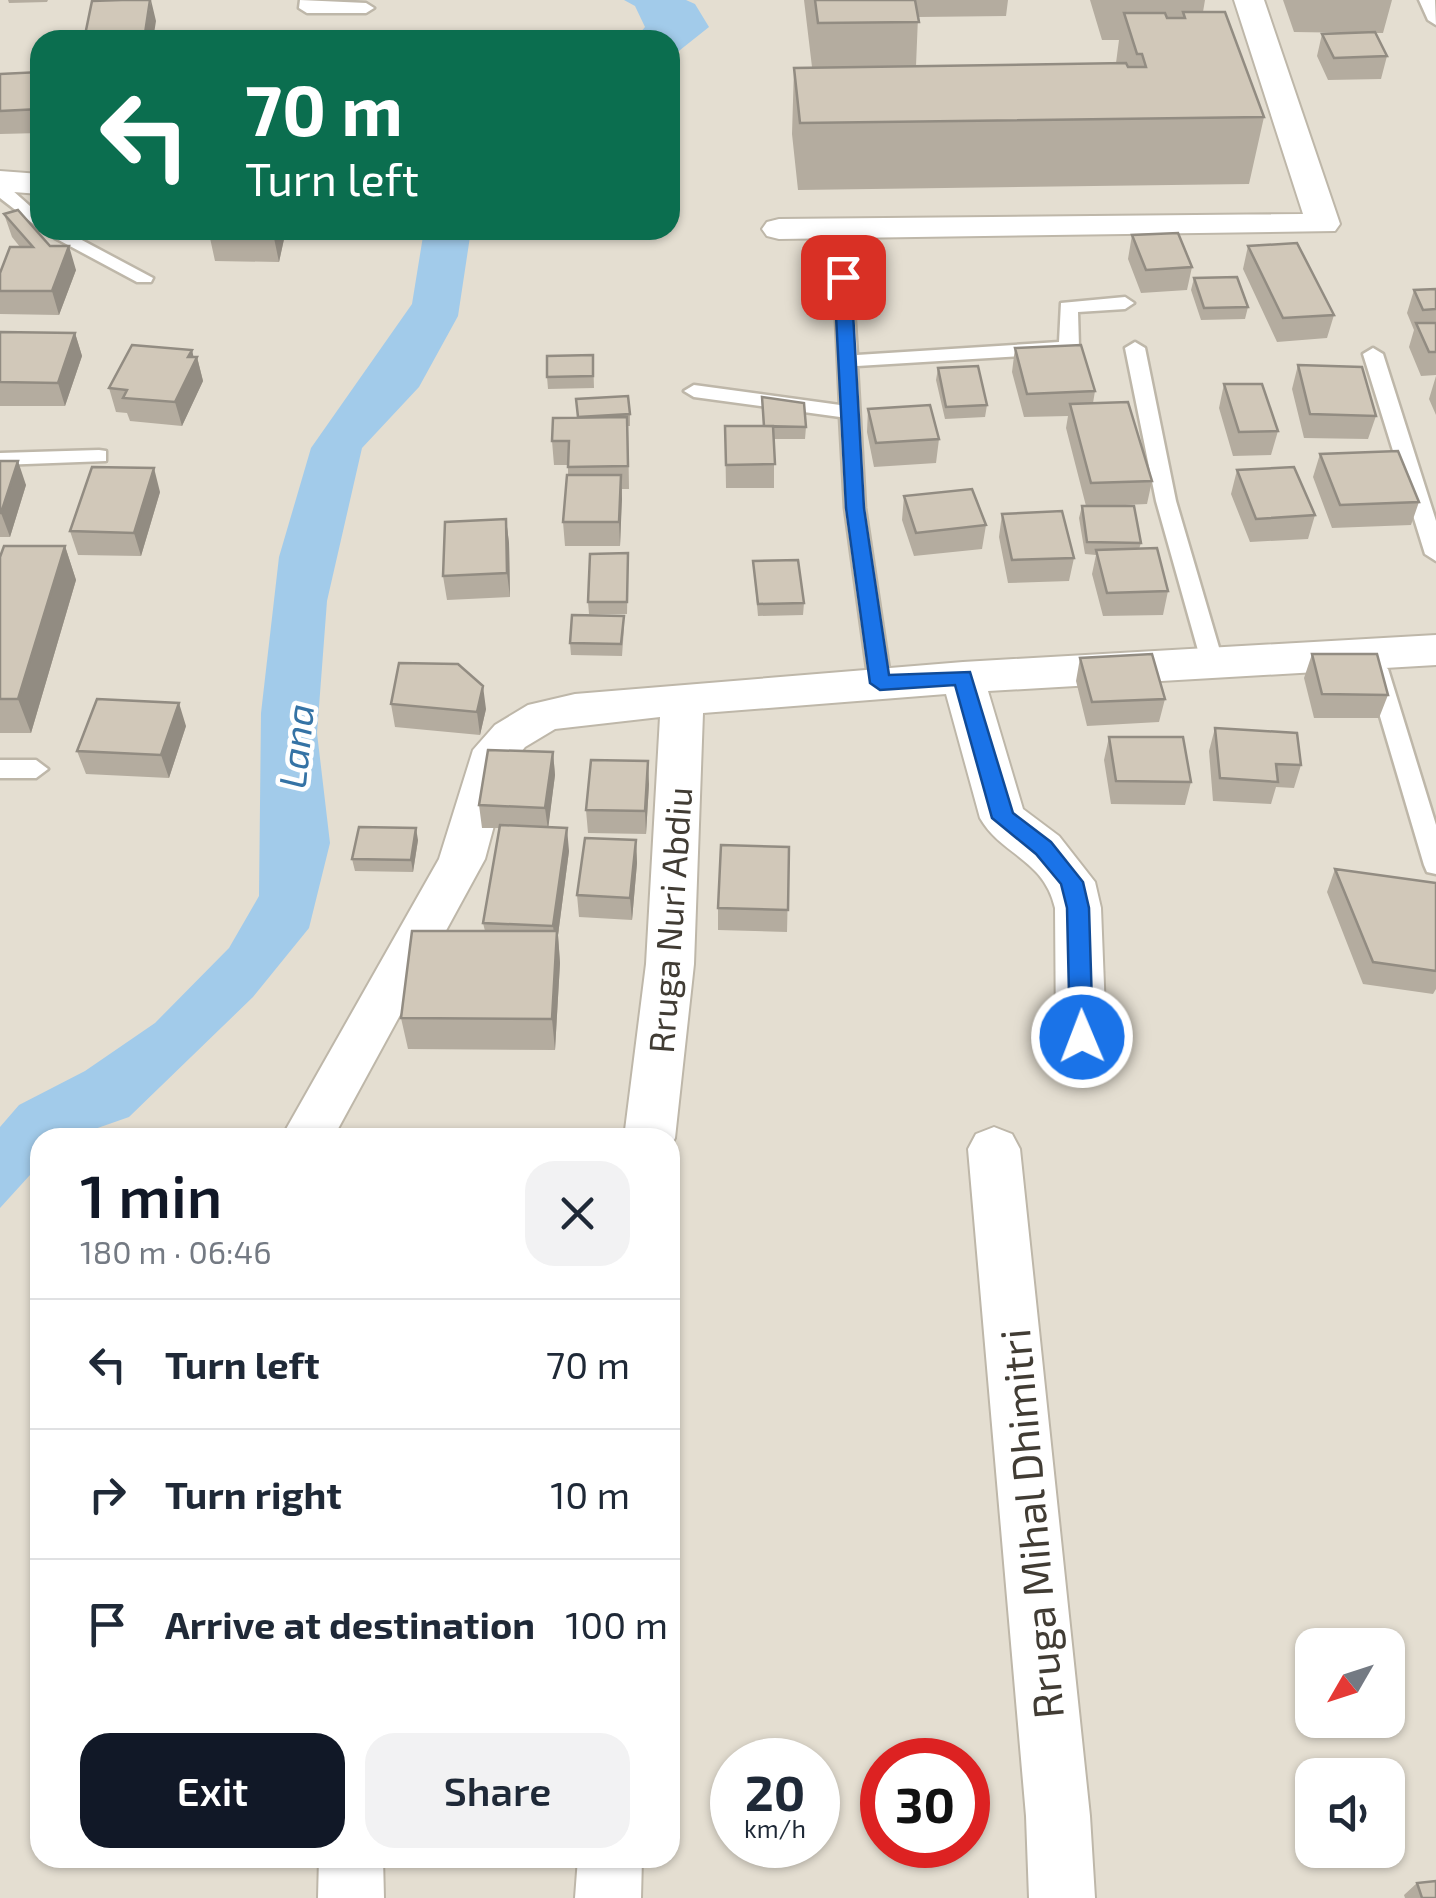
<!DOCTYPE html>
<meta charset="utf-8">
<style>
body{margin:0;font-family:"Exo 2",sans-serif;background:#f2f2f3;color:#1f2937;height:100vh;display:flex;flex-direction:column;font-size:38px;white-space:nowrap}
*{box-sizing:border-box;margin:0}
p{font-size:32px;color:#747a83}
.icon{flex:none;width:55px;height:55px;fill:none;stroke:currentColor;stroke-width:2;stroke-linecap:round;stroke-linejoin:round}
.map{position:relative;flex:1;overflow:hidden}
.sheet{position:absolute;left:30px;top:1128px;width:650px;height:740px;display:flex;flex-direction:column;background:#fff;border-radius:30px;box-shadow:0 2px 8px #0004}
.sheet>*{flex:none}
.hud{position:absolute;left:30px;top:30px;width:650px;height:210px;border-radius:30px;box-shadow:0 2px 8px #0004;background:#0b6e4f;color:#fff;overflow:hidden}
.needle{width:65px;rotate:231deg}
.buttons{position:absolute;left:1295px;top:1628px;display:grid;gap:20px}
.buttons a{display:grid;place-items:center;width:110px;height:110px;border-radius:20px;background:#fff;box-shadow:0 2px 8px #0004;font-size:50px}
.speed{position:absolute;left:710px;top:1738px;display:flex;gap:20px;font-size:50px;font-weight:700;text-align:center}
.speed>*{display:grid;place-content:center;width:130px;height:130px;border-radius:50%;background:#fff;box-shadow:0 2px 8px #0004;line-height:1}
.speed small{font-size:25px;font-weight:400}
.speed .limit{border:15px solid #d22;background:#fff;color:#111}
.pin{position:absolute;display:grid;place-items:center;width:85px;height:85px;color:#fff;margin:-42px;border-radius:20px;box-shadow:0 5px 15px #0006}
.me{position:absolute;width:110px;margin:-55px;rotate:359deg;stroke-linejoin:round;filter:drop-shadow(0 0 8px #0008)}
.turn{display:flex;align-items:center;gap:35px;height:210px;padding:0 50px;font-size:45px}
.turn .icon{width:130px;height:130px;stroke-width:2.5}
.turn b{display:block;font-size:70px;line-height:85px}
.round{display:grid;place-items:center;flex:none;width:105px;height:105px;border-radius:30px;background:#f2f2f3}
.head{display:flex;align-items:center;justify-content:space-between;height:170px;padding:0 50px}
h1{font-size:60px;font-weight:600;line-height:75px;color:#111827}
.button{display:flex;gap:20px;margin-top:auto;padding:20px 50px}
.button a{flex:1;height:115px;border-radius:30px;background:#111827;color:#fff;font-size:40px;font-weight:600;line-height:115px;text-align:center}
.button a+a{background:#f2f2f3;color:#1f2937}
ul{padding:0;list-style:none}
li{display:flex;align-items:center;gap:30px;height:130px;padding:0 50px;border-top:2px solid #e0e1e3}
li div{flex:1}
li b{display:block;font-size:38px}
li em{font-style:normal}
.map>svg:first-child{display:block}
.residential{fill:#e4ded1;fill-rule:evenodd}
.water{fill:#a2cbea}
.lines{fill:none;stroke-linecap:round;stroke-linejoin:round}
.lane-casing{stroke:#beb7a9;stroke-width:5}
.street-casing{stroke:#beb7a9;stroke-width:4}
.lane{fill:#fff;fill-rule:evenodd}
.street{fill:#fff;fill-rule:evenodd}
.wall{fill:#b4ac9f}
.shaded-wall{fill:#928c82}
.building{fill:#d1c8b9;stroke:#928c82;stroke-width:2.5}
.route{fill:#1a73e8;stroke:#114b97;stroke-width:2.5}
.labels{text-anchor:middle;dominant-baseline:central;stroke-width:9;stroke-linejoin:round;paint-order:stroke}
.street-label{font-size:35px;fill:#413c34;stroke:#fff}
.water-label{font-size:38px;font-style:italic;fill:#3573a5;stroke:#fff}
.near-street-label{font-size:42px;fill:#413c34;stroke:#fff}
</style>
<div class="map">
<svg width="1436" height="1898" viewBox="0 0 1436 1898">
<rect width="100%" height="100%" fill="#f0ece3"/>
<path class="residential" d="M0,0h1436v1898h-1436zM40,40h630v190h-630zM40,1138h630v720h-630zM1312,1645h76v75h-76zM732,1760h86v85h-86zM882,1760h86v85h-86zM1312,1775h76v75h-76z"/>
<path class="water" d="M624,0h62l9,4 14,23 -39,31v-18h-36l11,-13 -10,-21z
M424,230h47l-13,86 -39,71 -57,61 -35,153 -10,132 13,110 -21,85 -56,69 -124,120 -57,20 -32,1v26l-40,44v-81l19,-22 66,-34 70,-48 74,-75 30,-52 2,-183 18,-156 32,-109 101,-144z"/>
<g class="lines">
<g class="lane-casing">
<path id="lane" d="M300,0l66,3 8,5 -8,5h-59l-8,-5z
M1419,0h16l1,25 -8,-5z
M0,177h9l3,13 28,25v14l-40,-31z
M40,230h23l90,48 -2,4h-14z
M843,271l9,6 5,78 202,-13 2,-39 64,-6 9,6 -9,6 -47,3 1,35 -10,6 -212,13 8,142 26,175 -11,8 -11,-8 -24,-175 -5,-91 -146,-20 -10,-6 10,-6 146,20 -6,-128z
M1135,342l10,6 31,153 47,160 -11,8 -11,-8 -45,-160 -31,-153z
M1373,348l10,6 53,167v40l-11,-7 -62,-200z
M99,450l7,1v10l-106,4v-12z
M1377,661l11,8 48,156v49l-9,-2 -3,-7 -58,-196z
M0,760h36l12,9 -12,9h-36z"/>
</g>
<g class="street-casing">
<path id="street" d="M1234,0h30l76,224 -5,7 -556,8 -12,-3 -5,-7 5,-7 12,-3 524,-5z
M0,171l40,3v20l-40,-3z
M1436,635v30l-448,26 35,118 36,27 36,46 6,26 5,129 -8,14 -17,6 -17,-6 -8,-14 -1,-129c-11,-49 -54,-53 -75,-90l-34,-124 -243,19 -9,251 -19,174 -5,9v-9h-46l22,-174 14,-247 -105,12 -30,18 -15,19 -25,93 -152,279h-52l158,-279 34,-109 22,-25 33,-20 47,-11 388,-32z
M994,1127l18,7 8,15 70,667 5,82h-66l-3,-82 -58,-667 8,-15z
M319,1858h64l1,40h-66z
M578,1858h64l-1,40h-66z"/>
</g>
<use href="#lane" class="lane"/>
<use href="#street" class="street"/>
</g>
<path class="wall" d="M8,0h40l-1,2 -38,1z
M804,0h204l-2,16 -88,1 -2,49 200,-3 3,-23h-17l-12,-40h115l-2,12 61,105 -15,67 -451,6 -6,-56 2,-66 18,-1z
M1283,0h109l-9,33h-7l11,23 -6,23 -53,1 -11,-24 5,-22 37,-1 -65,-1z
M40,72v61l-40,1v-60z
M4,214l72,56 -17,45 -59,-1v-41l20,-26 -8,-10z
M286,230l-7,32 -64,-1 -5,-23z
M1132,235l60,32 -5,23 -46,3 -13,-34z
M1248,246l86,69 -7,23 -50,4 -34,-73z
M1194,278l54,29 -3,12 -44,1 -10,-30z
M1436,289v86l-15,1 -12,-29 5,-17 -7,-17 7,-23z
M0,332l75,1 7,23 -17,50h-65z
M1015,348l80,43 -2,12 59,78 -5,23 -44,2 38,37 -2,6 29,42 -5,24 -60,1 -11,-42 4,-19 -11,-1 -6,-36 3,-12h4l-20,-78 2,-12 -44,1 -12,-45z
M192,350l1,7h4l6,24 -21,45 -52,-5 -3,-8 -11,-1 -7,-24z
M593,355l1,33 -46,1 -1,-12z
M1298,365l78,51 -8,23 -64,-1 -12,-49z
M938,368l49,37 -2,12 -40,2 -9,-39z
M1436,376v39l-7,-16z
M1224,384l54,47 -7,24 -38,1 -14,-48z
M762,397l44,30 -1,12h-31v49h-48l-1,-62h38z
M576,399l54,15v12h-2l1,63h-7l-2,57h-55l-2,-24 5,-47v-10h-14l-2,-24 26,-23z
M868,409l71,30 -3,24 -62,4 -7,-35z
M1320,454l99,48 -8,23 -79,3 -19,-51z
M0,461l26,24 -16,52h-10z
M1237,470l78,45 -7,24 -58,3 -19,-48z
M160,492l-19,64 -63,-1 -8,-24z
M904,496l82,29 -4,24 -68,7 -12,-36z
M1002,514l72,44 -5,23 -61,2 -9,-46z
M506,519l3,24 1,54 -63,3 -4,-24z
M65,546l11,34 -45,153h-31v-176z
M628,553l-1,61h-38l-1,-12z
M753,561l51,42 -1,12 -45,1z
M624,628l-2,28 -51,-1 -1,-12z
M1312,654l76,41 -9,23h-65l-10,-40z
M1080,658l85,41 -6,23 -72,4 -11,-45z
M391,704l95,5 -6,26 -85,-8z
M186,726l-17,52 -83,-4 -9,-23z
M1215,728l86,37 -7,23 -18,-1 -5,17 -58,-3 -4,-50z
M1109,737l82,45 -6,23 -74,-1 -7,-44z
M553,752l2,23 -7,52 21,24 -11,84 2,28 -5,87 -147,-1 -7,-31 84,-87 -2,-8 17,-95h-18l-3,-23z
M649,784l-3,50 -58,-1 -2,-23z
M418,840l-5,32 -58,-1 -3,-12z
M636,840l1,23 -5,57 -53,-3 -2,-22z
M789,847l-2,85 -69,-2v-22z
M1335,869l101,14v106l-3,5 -70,-10 -36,-92z
M1417,1883l19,15h-31l-1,-3z"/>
<path class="shaded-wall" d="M151,0l5,21 -3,19h-9z
M276,230h10l-7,32 -5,-24z
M69,246l7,24 -17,45 -7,-24z
M75,333l7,23 -17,50 -7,-23z
M192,350l3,13 2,-6 6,24 -21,45 -7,-24z
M18,461l8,24 -16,52 -9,-24z
M154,468l6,24 -19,64 -7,-23z
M621,475l1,24 -2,47 -1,-24z
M506,519l3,24 1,54 -3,-24z
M65,546l11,34 -45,153 -13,-34z
M483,686l3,23 -6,26 -3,-23z
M179,703l7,23 -17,52 -8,-23z
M553,752l2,23 -7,55 -3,-22z
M648,761l1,23 -3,50 -1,-23z
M416,828l2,12 -5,32 -2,-12z
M567,828l2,23 -11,84 2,28 -5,87 -3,-31 4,-71 -3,-22z
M636,840l1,23 -5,57 -2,-22z"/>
<path class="building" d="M122,0h28l-6,40h-60l8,-39z
M815,0h100l4,22 -101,1z
M1183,12h42l39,105 -464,6 -6,-55 332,-5 2,4h18l-4,-13h-5l-13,-41h41l2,5h18z
M1375,32l12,24 -53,2 -12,-24z
M40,72v37l-40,2v-37z
M18,210l32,36h19l-17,45h-52v-18l10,-26h23l-29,-33z
M212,230h64l-2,8h-64z
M1178,233l14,34 -46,3 -14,-35z
M1297,243l37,72 -51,3 -35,-72z
M1237,277l11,30 -44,1 -10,-30z
M1436,289v20l-13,1 -9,-20z
M1416,323h20v29h-7z
M0,332l75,1 -17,50 -58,-1z
M132,345l60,5 -4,7h9l-22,45 -52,-4 4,-8 -18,-2z
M1081,345l14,46 -68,3 -12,-46z
M593,355v21l-46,1v-21z
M1298,365l64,2 14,49 -66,-2z
M978,366l9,39 -41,2 -8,-39z
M1224,384h38l16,47 -39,1z
M628,396l2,18 -52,3 -2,-18z
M762,397l42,6 2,24 -42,-1z
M1128,402l24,79 -61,2 -21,-79z
M930,405l9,34 -63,4 -8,-34z
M627,417l1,49 -60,1 1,-26h-17l1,-23z
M725,426h48l2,38 -49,1z
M1398,451l21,51 -79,3 -20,-51z
M0,461h18l-17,52h-1z
M92,467l62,1 -20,65 -64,-2z
M1294,467l21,48 -59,4 -19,-49z
M567,475h54l-2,47h-56z
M972,489l14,36 -70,8 -12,-37z
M1082,506h52l7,37 -54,-1z
M1062,511l12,47 -62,2 -10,-46z
M506,519l1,54 -64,3 2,-54z
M4,546h61l-47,153h-18v-142z
M1157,548l11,43 -61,2 -11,-43z
M628,553l-1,49h-39l2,-48z
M798,560l6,43 -46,1 -5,-43z
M572,615l52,1 -3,28 -51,-1z
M1152,654l13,45 -73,3 -12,-44z
M1312,654h65l11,41 -66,-1z
M399,663l59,1 25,22 -6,26 -86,-8z
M97,699l82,4 -18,52 -84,-4z
M1215,728l82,5 4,32 -25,-1 2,18 -58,-4z
M1109,737h74l8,45 -75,-1z
M488,750l65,2 -8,56 -66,-3z
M591,760l57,1 -3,50 -59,-1z
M500,825l67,3 -14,98 -70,-3z
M359,827l57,1 -5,32 -59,-1z
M585,838l51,2 -6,58 -53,-3z
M721,845l68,2 -1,63 -70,-2z
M1335,869l101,14v88l-63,-9z
M412,931h145l-5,88 -151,-1z
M1436,1881v17h-14l-5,-15z"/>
<path class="route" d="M843,272l8,5 13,231 25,167 81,-3 43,141 38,29 32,40 6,26 4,129 -3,7h-17l-3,-7 -3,-129 -6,-24 -25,-30 -44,-36 -37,-133 -75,5 -10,-7 -24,-175 -12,-231z"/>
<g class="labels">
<g class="street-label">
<text transform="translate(669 920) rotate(-86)">Rruga Nuri Abdiu</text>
</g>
<g class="water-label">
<text transform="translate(295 746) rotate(-84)">Lana</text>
</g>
<g class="near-street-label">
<text transform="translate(1030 1524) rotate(-95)">Rruga Mihal Dhimitri</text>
</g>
</g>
</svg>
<div class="buttons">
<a><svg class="needle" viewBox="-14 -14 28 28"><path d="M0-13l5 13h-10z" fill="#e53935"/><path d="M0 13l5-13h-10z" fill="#747a83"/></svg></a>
<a><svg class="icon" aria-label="sound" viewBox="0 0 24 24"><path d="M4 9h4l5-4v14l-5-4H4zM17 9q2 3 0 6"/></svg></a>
</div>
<div class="speed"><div>20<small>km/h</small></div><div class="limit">30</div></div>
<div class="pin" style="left:843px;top:277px;background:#d93025"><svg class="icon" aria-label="arrive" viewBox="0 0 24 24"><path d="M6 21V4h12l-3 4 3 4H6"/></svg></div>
<svg class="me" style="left:1082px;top:1037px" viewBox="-20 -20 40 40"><circle r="17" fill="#1a73e8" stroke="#fff" stroke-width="3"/><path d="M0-11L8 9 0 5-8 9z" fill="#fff"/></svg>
<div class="hud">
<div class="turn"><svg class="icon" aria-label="left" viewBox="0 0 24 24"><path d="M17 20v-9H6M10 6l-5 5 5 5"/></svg><div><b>70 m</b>Turn left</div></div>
</div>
<section class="sheet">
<div class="head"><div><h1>1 min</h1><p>180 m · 06:46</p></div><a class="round"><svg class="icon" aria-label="close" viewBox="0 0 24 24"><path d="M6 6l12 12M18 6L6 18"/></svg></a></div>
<ul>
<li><svg class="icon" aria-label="left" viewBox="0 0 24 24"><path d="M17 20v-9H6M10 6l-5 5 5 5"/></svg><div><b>Turn left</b></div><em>70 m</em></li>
<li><svg class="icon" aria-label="right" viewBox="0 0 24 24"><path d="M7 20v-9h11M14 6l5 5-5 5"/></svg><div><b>Turn right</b></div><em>10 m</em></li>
<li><svg class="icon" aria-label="arrive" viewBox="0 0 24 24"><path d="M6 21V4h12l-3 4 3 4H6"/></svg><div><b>Arrive at destination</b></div><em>100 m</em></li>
</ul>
<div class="button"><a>Exit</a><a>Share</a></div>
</section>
</div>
